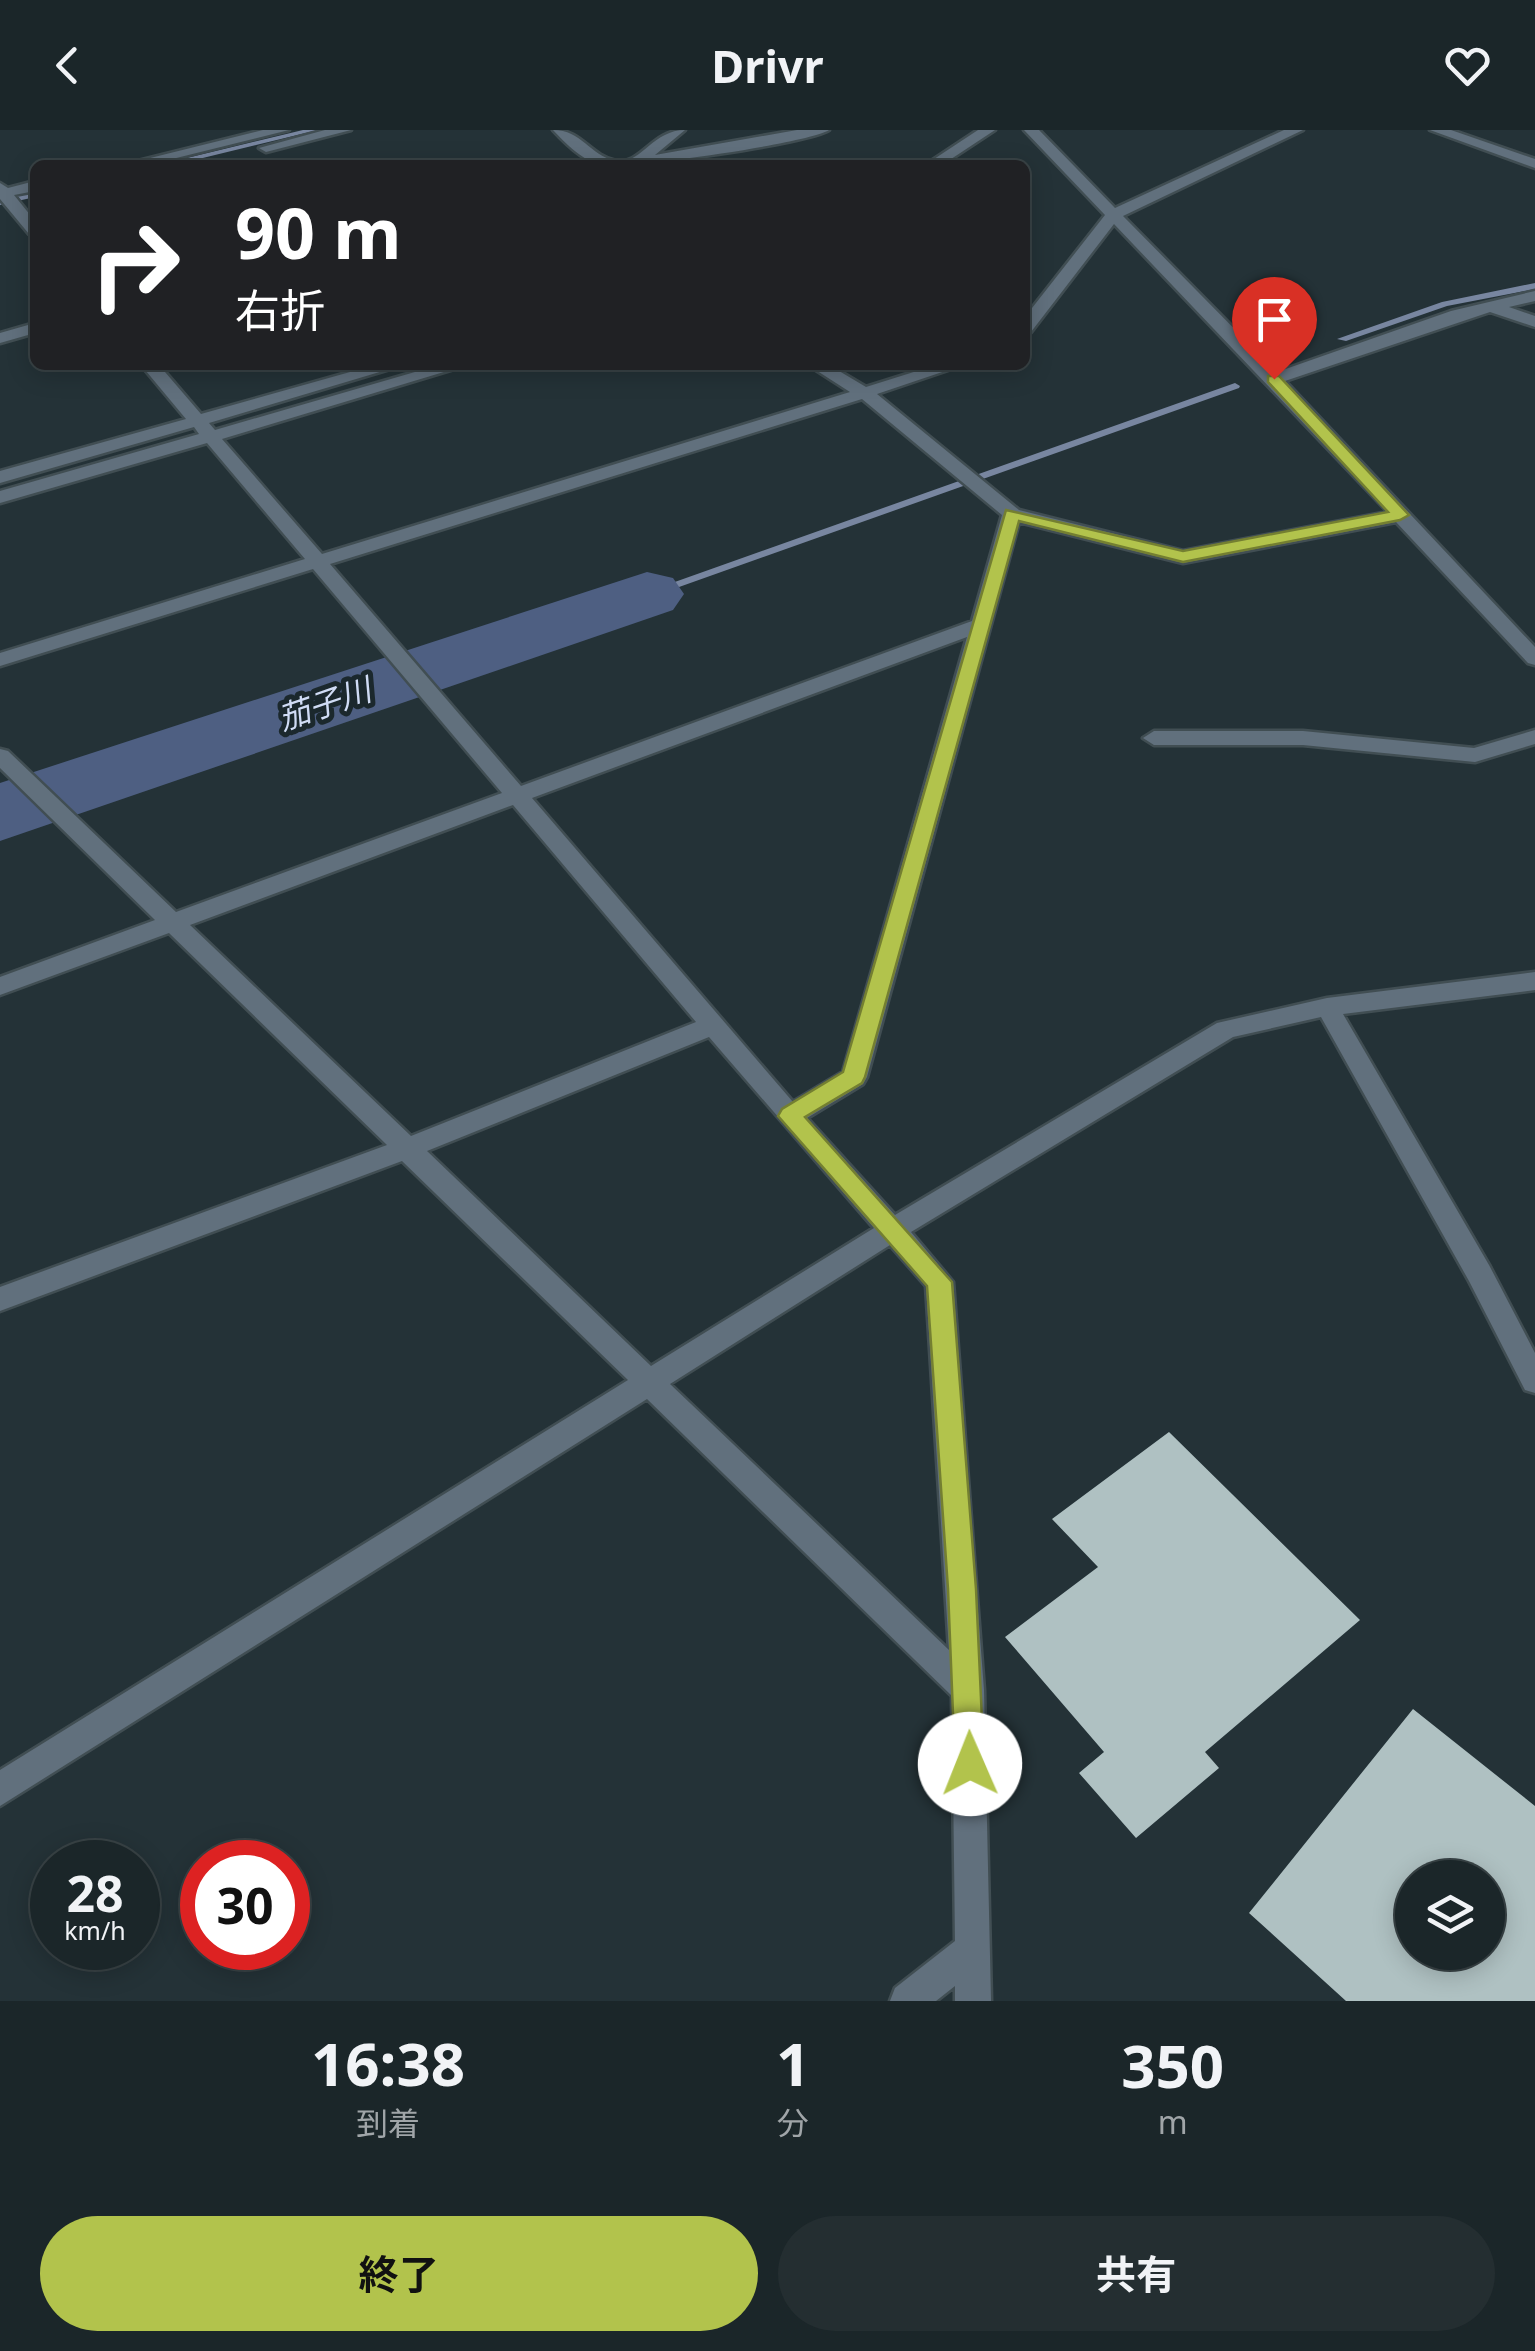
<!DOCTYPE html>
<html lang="ja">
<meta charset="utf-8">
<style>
body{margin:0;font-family:"Noto Sans","Noto Sans JP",sans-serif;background:#242e31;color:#f1f3f6;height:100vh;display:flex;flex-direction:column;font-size:38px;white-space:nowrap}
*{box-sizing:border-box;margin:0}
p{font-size:32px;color:#a0a5a8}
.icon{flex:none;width:55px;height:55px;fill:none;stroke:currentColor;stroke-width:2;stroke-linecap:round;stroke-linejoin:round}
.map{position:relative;height:1871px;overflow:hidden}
.side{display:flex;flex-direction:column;background:#1b2629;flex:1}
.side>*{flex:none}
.banner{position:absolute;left:30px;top:30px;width:1000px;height:210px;border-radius:15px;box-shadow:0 5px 25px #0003,0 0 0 2px #394346;background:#202124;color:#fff;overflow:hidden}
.fabs{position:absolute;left:1395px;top:1730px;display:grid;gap:20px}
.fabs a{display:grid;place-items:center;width:110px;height:110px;border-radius:50%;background:#1b2629;box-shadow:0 5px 25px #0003,0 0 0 2px #394346;font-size:50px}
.speed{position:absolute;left:30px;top:1710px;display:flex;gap:20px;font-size:50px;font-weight:700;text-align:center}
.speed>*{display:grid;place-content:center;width:130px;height:130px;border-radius:50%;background:#1b2629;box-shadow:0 5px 25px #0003,0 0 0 2px #394346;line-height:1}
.speed small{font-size:25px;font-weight:400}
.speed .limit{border:15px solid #d22;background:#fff;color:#111}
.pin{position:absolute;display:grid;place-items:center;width:85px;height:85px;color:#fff;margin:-102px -42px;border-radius:50% 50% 50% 0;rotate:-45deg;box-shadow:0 0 10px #0007}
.pin .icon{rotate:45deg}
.me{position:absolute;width:110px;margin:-55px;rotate:359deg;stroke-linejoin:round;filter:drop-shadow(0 0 8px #0008)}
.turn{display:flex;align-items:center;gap:35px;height:210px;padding:0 40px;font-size:45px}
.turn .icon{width:130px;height:130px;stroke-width:2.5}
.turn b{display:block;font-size:70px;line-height:85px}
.eta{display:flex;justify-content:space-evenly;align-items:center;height:170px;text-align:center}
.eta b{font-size:60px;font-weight:700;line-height:70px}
.button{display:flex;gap:20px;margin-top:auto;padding:20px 40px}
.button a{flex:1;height:115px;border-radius:60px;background:#b2c34c;color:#111;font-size:40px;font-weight:700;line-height:115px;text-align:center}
.button a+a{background:#242e31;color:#f1f3f6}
header{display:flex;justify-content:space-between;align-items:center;height:130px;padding:0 40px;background:#1b2629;font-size:45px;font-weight:700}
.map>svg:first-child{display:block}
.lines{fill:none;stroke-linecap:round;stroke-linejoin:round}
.stream{fill:#7886a0;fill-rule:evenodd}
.river{fill:#4e5f82;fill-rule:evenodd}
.building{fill:#afc1c2;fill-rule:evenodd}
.minor-casing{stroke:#414e53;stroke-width:5}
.minor{fill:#61707d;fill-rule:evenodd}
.route{fill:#b2c34c;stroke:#747f31;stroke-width:2.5}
.labels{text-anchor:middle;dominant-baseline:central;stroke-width:10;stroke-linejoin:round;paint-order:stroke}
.water-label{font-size:32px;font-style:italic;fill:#d0dcf5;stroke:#1b282d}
</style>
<header><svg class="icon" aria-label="back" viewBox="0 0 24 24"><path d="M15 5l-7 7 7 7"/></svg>Drivr<svg class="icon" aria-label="heart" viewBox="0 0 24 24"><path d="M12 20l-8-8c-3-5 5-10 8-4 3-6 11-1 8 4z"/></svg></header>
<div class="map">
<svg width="1535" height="1871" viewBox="0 0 1535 1871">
<rect width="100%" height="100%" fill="#243237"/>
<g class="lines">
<path class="stream" d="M303,0h15l-144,35h-16z
M35,61v6l-35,8v-6z
M1535,153v6l-88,17 -101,35 -9,-2 105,-37z
M1235,253l5,3 -1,2 -588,209 -4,1 -6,-4z"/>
<path class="river" d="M647,442l26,6 11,16 -11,16 -673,231v-58z"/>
</g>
<path class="building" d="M1169,1302l191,188 -155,132 14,16 -83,70 -57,-65 25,-21 -99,-115 93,-70 -46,-48z
M1413,1579l122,97v195h-189l-97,-88zM1412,1748h76v74h-76z"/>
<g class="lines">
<g class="minor-casing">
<path id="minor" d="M263,0h26l-141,35h-26z
M325,0h26l-85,22 -7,-4z
M553,0c29,0 36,25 63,31 24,5 36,-31 69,-31l-30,25 142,-25h32c-20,13 -198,39 -227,35 -18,-3 -37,-22 -49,-35z
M978,0h17l-53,35h-17z
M1024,0h15l76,78 169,-78h19l-180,86 154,156 174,-61 84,-20v10l-26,6 26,9v11l-45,-15 -205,69 250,266v18l-7,-2 -132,-141 -213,41 -164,-41 -152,555 -4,7 -56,34 88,97 322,-192 110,-25 208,-26v18l-192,24 146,251 46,88v40l-10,-3 -56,-109 -148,-264 -88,20 -322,195 42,50 31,408 7,311h-36v-15l-19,15h-46l5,-13 60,-47 -3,-245 -305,-297 -647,407v-36l628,-390 -226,-219 -402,150v-24l387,-142 -218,-212 -169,62v-18l155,-57 -155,-152v-19l8,2 168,161 326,-119 -189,-224 -313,97v-13l305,-94 -98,-116 -207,60v-12l199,-57 -5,-7 -194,56v-12l186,-52 -45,-54h18l42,49 174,-49h28l-194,58 6,7 224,-65h28l-245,74 100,115 528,-162 -42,-27h21l37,22 70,-22h27l-86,29 142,116 164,41 205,-39 -274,-288 -83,108 -6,1v-16l80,-102zM862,269l140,116 -30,106 -451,165 -191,-222zM967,507l-124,435 -50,30 -261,-304zM513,675l183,217 -285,114 -221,-211zM709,907l165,191 -223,138 -224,-215zM890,1115l36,41 23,364 -279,-266z
M1430,0h21l84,29v9z
M35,51v10l-21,4 21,26v15l-6,-2 -29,-35v-16l8,5z
M35,193v10l-35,10v-10z
M1535,600v14l-60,18 -172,-17h-149l-11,-7 11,-7h149l171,17z"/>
</g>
<use href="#minor" class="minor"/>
</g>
<path class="route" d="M1268,246h11l130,139 -9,5 -217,42 -164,-41 -154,556 -3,6 -57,34 147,165 24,307 8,175 -4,10 -10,5 -11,-5 -4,-10 -7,-175 -21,-303 -149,-170 4,-7 61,-37 163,-562 177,41 205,-39 -120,-130z"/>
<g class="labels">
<g class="water-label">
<text transform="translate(324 573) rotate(-19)">茄子川</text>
</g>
</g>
</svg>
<div class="fabs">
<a><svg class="icon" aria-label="layers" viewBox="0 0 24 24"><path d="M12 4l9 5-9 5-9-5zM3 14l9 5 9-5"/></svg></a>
</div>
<div class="speed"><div>28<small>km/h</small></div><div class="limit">30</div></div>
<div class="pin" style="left:1274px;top:249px;background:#d93025"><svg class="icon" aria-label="arrive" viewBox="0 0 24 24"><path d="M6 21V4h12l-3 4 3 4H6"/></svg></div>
<svg class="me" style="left:970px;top:1634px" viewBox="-20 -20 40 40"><circle r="19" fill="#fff"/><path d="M0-13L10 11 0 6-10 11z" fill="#b2c34c"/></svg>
<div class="banner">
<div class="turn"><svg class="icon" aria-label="right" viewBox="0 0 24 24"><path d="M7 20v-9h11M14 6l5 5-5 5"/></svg><div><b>90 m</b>右折</div></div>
</div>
</div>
<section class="side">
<div class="eta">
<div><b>16:38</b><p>到着</p></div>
<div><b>1</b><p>分</p></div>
<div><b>350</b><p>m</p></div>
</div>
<div class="button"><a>終了</a><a>共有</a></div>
</section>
